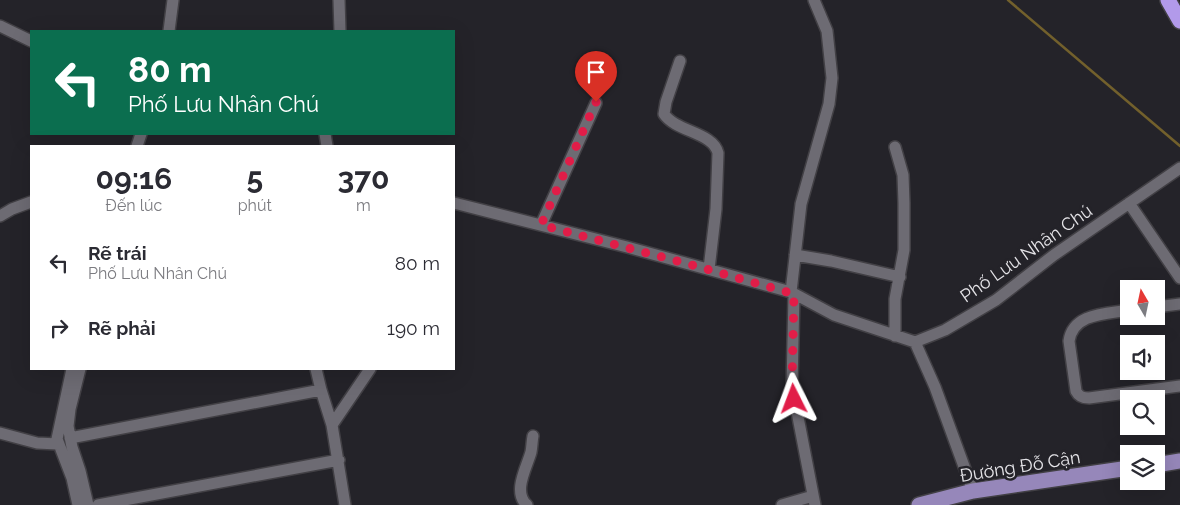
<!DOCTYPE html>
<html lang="vi">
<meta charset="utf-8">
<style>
body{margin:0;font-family:Raleway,sans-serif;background:#f7f7f7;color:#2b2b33;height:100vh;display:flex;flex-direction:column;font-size:19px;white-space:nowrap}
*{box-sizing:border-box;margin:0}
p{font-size:16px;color:#7c7c81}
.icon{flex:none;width:28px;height:28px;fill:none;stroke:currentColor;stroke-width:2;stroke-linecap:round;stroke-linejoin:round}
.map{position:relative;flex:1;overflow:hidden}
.panel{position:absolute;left:30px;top:145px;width:425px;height:225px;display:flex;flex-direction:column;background:#fff;border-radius:0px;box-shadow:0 5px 20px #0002}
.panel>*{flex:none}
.top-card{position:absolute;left:30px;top:30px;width:425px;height:105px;border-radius:0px;box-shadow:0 5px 20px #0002;background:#0b6e4f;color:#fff;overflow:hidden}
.needle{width:32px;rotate:351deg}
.fabs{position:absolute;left:1120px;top:280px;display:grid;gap:10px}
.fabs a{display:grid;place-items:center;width:45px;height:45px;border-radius:0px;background:#fff;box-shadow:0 5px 20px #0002;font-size:25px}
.pin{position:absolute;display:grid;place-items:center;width:42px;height:42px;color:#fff;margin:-51px -21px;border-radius:50% 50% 50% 0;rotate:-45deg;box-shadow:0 0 5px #0007}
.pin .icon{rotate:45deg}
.me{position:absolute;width:55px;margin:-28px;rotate:357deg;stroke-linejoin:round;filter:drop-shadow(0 0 4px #0008)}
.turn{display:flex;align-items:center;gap:18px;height:105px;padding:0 15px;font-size:22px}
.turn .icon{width:65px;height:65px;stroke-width:2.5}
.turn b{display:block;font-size:35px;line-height:42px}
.eta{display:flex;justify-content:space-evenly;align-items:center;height:85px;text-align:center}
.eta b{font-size:30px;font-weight:700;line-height:35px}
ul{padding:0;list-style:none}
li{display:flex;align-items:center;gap:15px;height:65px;padding:0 15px}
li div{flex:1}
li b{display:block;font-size:19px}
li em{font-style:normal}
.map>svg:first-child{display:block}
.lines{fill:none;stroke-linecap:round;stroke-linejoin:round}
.stream{stroke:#72602c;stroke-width:2.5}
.minor-casing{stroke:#424045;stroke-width:14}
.major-casing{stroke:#424045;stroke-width:18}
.highway-casing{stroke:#424045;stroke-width:18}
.minor{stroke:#6d6b73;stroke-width:11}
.major{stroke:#9687ba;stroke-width:15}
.highway{stroke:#b29aea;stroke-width:15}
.route{stroke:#e11d48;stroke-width:9;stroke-dasharray:0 16.2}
.labels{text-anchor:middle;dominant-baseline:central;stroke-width:5;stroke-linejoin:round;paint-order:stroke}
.street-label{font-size:18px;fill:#e5e4e8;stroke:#242329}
</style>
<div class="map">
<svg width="1180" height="505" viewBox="0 0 1180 505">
<rect width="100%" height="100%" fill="#242329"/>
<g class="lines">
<path class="stream" d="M1008,0l172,146"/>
<g class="minor-casing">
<path id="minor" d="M339,0l1,31
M0,26l31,15
M169,31l4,-31
M680,61l-14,41 -2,12c12,18 49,18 54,39l-2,56 -7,60
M325,134l2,12
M137,146l4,-12
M454,203l173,44 164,45 43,23 81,27 30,-12 51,-30 58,-45 126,-87
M1129,203l51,75
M0,216l12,-7 19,-7
M541,225l55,-122
M795,255l36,6 69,16
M791,292l10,-88 28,-100 3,-26 -5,-47 -13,-31
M794,294l-2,92 23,119
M1156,307l24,-3
M1129,310c-23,4 -56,3 -60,31l7,50c3,6 7,7 13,7l91,-12
M895,336v-37l9,-49v-47l-1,-28 -8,-28
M915,342l20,45 38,104
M72,369l-15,70 15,39 6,27
M80,369l-10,40 -2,17 4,21 8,24 8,34
M316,369l5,21 11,35 13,80
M332,425l38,-56
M0,433l37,10 21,1
M70,438l251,-48
M98,505l241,-45
M527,505c-15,-13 0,-38 4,-53 1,-5 1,-11 2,-16
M782,505l31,-9"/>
</g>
<g class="major-casing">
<path id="major" d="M1156,465l24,-4
M919,505l54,-14 156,-23"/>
</g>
<g class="highway-casing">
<path id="highway" d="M1168,0l12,21"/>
</g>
<use href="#minor" class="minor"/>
<use href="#major" class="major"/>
<use href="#highway" class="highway"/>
</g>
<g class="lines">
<path class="route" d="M596,102l-55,123 151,40 102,29 -2,92 2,13"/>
</g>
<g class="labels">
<g class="street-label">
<text transform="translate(1026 253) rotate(-35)">Phố Lưu Nhân Chú</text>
<text transform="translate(1020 466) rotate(-9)">Đường Đỗ Cận</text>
</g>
</g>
</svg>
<div class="fabs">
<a><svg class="needle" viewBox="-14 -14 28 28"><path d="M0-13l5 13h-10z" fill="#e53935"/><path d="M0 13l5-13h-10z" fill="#7c7c81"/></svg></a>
<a><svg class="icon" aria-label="sound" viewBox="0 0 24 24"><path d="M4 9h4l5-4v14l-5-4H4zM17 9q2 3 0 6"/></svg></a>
<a><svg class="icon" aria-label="search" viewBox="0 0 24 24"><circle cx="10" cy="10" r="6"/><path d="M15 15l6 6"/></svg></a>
<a><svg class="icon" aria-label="layers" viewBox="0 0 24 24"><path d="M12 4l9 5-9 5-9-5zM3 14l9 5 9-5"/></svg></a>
</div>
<div class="pin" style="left:596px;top:102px;background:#d93025"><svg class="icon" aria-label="arrive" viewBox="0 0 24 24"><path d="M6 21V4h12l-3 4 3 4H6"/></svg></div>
<svg class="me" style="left:794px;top:399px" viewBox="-20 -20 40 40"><path d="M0-17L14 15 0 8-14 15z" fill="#e11d48" stroke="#fff" stroke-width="4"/></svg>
<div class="top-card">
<div class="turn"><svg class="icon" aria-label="left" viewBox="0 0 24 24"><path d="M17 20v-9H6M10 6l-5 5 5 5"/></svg><div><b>80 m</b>Phố Lưu Nhân Chú</div></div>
</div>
<section class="panel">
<div class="eta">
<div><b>09:16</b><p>Đến lúc</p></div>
<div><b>5</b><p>phút</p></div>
<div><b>370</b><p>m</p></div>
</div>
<ul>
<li><svg class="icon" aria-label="left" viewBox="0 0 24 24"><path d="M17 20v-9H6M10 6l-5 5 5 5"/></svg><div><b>Rẽ trái</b><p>Phố Lưu Nhân Chú</p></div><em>80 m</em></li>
<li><svg class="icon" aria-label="right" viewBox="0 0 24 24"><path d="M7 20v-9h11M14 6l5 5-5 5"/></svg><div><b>Rẽ phải</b></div><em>190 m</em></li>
</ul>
</section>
</div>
